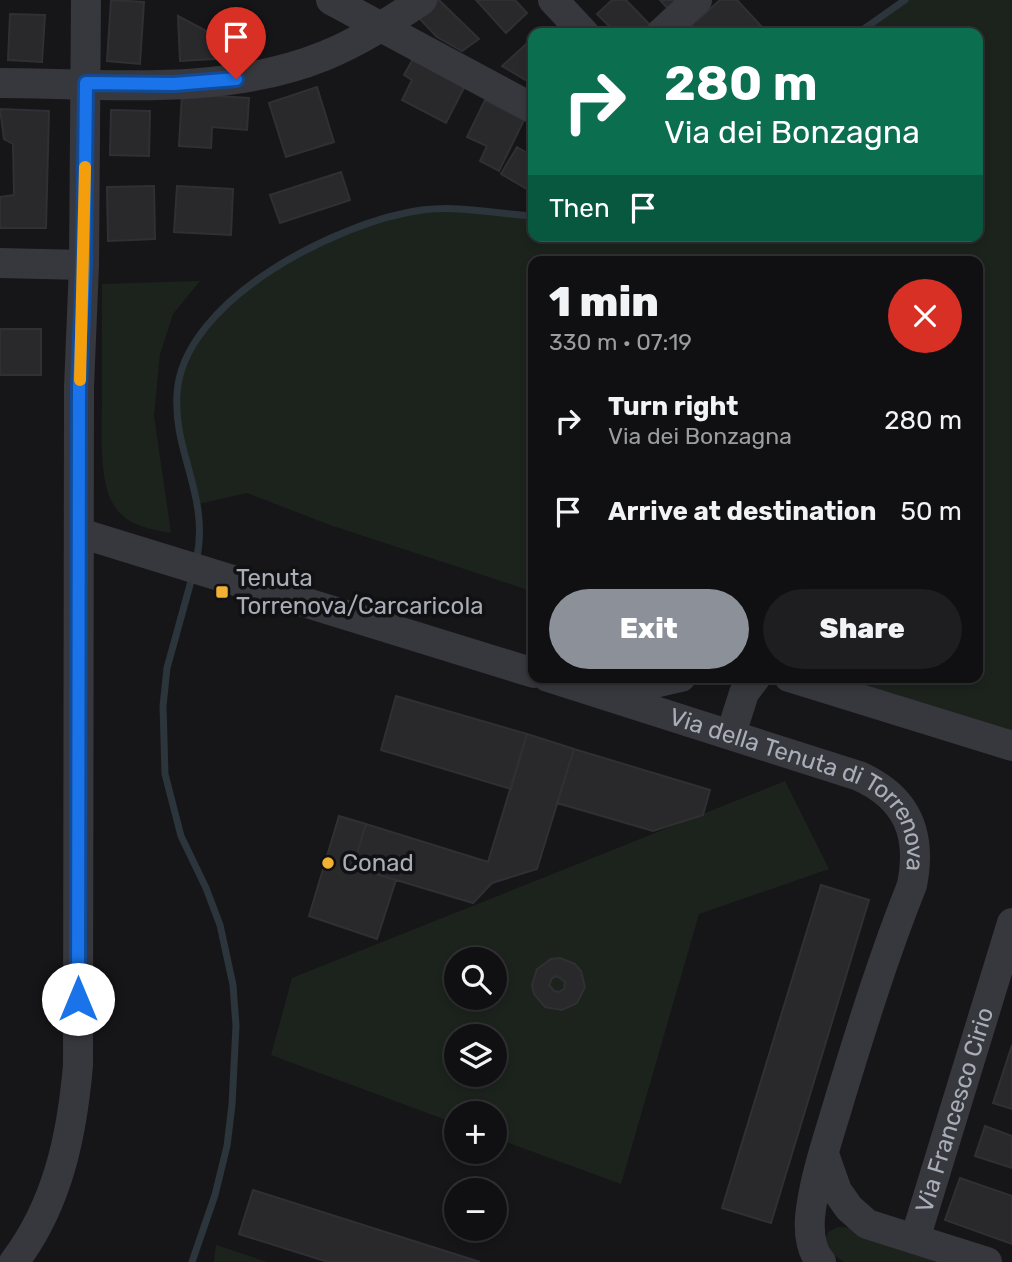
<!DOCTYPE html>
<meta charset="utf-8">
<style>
body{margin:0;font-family:Rubik,sans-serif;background:#1e1e20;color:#f1f3f6;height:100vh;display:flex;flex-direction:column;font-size:26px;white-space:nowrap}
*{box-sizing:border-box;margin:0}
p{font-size:23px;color:#9c9d9f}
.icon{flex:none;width:38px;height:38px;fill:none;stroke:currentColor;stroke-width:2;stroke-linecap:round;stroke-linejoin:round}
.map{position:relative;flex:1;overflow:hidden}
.sheet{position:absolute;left:528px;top:256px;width:455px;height:427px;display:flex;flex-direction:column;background:#101012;border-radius:14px;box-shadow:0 4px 10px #0003,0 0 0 2px #303032}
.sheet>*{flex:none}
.top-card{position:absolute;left:528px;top:28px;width:455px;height:214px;border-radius:14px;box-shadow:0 4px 10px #0003,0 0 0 2px #303032;background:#0b6e4f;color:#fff;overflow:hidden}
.fabs{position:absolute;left:444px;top:947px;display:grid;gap:14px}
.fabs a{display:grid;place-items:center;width:63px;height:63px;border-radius:50%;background:#101012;box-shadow:0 4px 10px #0003,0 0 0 2px #303032;font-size:35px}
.pin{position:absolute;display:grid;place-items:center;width:60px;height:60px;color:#fff;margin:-72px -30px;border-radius:50% 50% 50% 0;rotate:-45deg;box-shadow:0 0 7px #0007}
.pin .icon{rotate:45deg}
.me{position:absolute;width:77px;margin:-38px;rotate:0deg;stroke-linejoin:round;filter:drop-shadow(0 0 5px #0008)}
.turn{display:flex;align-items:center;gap:24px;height:147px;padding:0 21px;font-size:32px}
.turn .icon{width:91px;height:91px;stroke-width:2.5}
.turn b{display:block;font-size:49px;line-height:60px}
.then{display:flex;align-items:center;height:66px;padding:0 21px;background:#0003;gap:14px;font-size:26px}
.round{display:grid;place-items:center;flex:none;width:74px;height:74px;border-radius:37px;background:#1e1e20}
.headline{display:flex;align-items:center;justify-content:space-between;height:119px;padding:0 21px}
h1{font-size:42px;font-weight:800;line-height:52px}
.button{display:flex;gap:14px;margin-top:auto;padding:14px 21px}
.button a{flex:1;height:80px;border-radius:42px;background:#8c9099;color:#fff;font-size:28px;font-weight:800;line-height:80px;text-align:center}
.button a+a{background:#1e1e20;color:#f1f3f6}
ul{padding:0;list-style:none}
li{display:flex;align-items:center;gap:21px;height:91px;padding:0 21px}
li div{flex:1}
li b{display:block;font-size:26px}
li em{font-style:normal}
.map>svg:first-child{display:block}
.green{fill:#1c231d;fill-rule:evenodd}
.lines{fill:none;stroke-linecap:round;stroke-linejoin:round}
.stream{stroke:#2c353c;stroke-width:7}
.building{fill:#29292c;stroke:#303034;stroke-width:2;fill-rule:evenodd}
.minor{stroke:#37383d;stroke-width:30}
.route-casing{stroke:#114b97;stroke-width:18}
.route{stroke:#1a73e8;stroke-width:12}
.slow{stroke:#f59e0b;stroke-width:12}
.poi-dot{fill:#f2b134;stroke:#111113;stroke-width:2.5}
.labels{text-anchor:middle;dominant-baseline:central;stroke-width:7;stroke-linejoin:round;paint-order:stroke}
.poi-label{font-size:24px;fill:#a8adb8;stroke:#111113;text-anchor:start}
.street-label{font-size:24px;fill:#a8adb8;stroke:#111113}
</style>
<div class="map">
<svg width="1012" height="1262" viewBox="0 0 1012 1262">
<rect width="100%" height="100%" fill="#161618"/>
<path class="green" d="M905,0h107v737l-206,-60h172v-416h-444v331l-204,-67 -83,-32 -49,11c-6,-35 -26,-73 -21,-109 3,-22 8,-42 21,-60 41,-58 154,-116 224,-125 37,-5 75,4 112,6v20h444v-203h-120z
M200,281l-27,33 -13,40 -6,62 17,117c-23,-4 -47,-8 -59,-31 -13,-25 -10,-72 -10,-100 0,-40 0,-79 0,-118z
M785,781l44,88 -130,45 -78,270 -126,-46v-25h-38v11l-186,-69 21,-77zM457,959h38v39h-38zM457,1036h38v38h-38z
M838,1227l13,1 102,34h-109l-12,-8 -7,-12 3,-10z
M216,1245l51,17h-53z"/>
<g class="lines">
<path class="stream" d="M858,33l47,-33
M196,562c15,-65 -23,-108 -19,-168 5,-94 162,-173 245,-184 37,-5 75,4 112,6
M192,1262l23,-67 12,-49 5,-41 4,-79 -3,-41 -13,-60 -14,-37 -25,-52 -16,-62 -2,-68 4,-38 26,-94"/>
</g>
<path class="building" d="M111,0l33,2 -4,62 -33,-3z
M439,0l40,39 -17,12 -25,-14 -18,-19z
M476,0h39l12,13 -21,20z
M612,0h14l26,27 -6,6h-30l-19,-19z
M660,0h19l-10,10z
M720,0h17l24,26 -8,7h-70z
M10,14l35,1 -3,47 -34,-2z
M178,16l53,28 1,14 -52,3z
M534,37v48l-32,-19z
M414,57l52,27 -20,39 -44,-23 10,-20 -8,-5z
M317,87l17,55 -48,15 -17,-54z
M182,94l67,4 -2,32 -35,-3 -1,21 -32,-2z
M485,100l39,20 -25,51 -19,-10 7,-15 -20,-9z
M0,109l49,2 -3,117h-46v-31l14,-2 -1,-51 -9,-5z
M111,110l39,1 -1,45 -39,-1z
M517,147l17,10v36l-33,-19z
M341,172l9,28 -70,23 -10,-28z
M154,186l1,53 -47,2 -1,-54z
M177,186l56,3 -2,46 -57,-3z
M0,329h41v46h-41z
M396,696l131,38 -16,55 -130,-39z
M527,734l47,15 -37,120 -45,14 -19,20 -120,-36 13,-43 122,38z
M574,749l136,41 -7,25 -50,16 -96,-28z
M339,816l27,8 -13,43 43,13 -19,59 -68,-23z
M821,885l48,15 -98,323 -49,-15z
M560,958l15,6 6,7 4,16 -8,16 -15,7 -17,-3 -11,-13 -2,-9 5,-16 14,-10zM557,976l8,6 -1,7 -5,3 -5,-1 -5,-6 3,-7z
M1012,1045v64l-19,-6z
M985,1126l27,10v32l-37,-12z
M960,1178l52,18v48l-67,-24z
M253,1190l227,72h-152l-89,-28z"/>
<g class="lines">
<g class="minor">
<path d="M331,0l203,109"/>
<path d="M553,0l31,33"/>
<path d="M661,33l36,-33"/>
<path d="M0,83c107,0 223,14 324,-27 35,-14 67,-35 98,-56"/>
<path d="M0,263l84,2"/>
<path d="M80,533l454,140"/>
<path id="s1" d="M548,677l311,99c49,22 63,59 53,109 -28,70 -50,141 -72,213 -11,38 -26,79 -30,119 -1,15 0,33 11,45"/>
<path d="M789,677l223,69"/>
<path d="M607,694l74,-17"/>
<path d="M731,734l13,-41 12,-16"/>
<path d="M824,1154l13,37 12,17 18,16 120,38"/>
<path id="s2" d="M915,1239l97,-316"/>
<path d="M14,1262c44,-58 58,-127 64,-197l1,-678 5,-122 2,-265"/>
</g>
</g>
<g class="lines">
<g class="route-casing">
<path id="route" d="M78,999l1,-612 5,-122 2,-182 88,1 62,-5"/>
</g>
<use href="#route" class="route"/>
<path class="slow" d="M80,380l5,-213"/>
</g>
<g class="poi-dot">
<rect x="215" y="585" width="14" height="14" rx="3.5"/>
<circle cx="328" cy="863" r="7"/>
</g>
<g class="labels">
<g class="poi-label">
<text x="236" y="578">Tenuta<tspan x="236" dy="28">Torrenova/Carcaricola</tspan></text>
<text x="342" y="863">Conad</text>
</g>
<g class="street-label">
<text stroke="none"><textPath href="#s1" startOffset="287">Via della Tenuta di Torrenova</textPath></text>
<text stroke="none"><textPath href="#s2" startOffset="135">Via Francesco Cirio</textPath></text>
</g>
</g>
</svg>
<div class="fabs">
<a><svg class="icon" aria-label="search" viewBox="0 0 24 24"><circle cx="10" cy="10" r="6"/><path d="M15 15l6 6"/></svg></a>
<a><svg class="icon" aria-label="layers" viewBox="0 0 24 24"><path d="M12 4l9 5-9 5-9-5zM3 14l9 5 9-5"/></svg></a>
<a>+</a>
<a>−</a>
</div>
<div class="pin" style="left:236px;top:79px;background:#d93025"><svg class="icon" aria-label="arrive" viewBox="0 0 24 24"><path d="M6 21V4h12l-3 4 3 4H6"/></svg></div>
<svg class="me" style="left:78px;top:999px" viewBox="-20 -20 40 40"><circle r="19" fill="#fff"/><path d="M0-13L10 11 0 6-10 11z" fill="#1a73e8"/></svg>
<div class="top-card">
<div class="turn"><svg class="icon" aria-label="right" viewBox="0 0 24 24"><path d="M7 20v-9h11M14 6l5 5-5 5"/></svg><div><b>280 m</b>Via dei Bonzagna</div></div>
<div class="then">Then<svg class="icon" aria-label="arrive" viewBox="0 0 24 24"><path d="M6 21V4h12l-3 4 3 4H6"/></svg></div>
</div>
<section class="sheet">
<div class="headline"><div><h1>1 min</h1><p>330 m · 07:19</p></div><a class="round" style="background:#d93025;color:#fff"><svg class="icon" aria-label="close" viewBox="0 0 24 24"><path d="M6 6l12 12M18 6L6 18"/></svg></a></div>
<ul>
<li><svg class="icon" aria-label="right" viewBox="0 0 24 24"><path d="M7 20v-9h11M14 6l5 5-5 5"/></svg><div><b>Turn right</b><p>Via dei Bonzagna</p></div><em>280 m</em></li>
<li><svg class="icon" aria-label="arrive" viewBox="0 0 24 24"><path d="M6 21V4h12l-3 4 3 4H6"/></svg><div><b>Arrive at destination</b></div><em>50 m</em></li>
</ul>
<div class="button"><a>Exit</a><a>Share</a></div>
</section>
</div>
